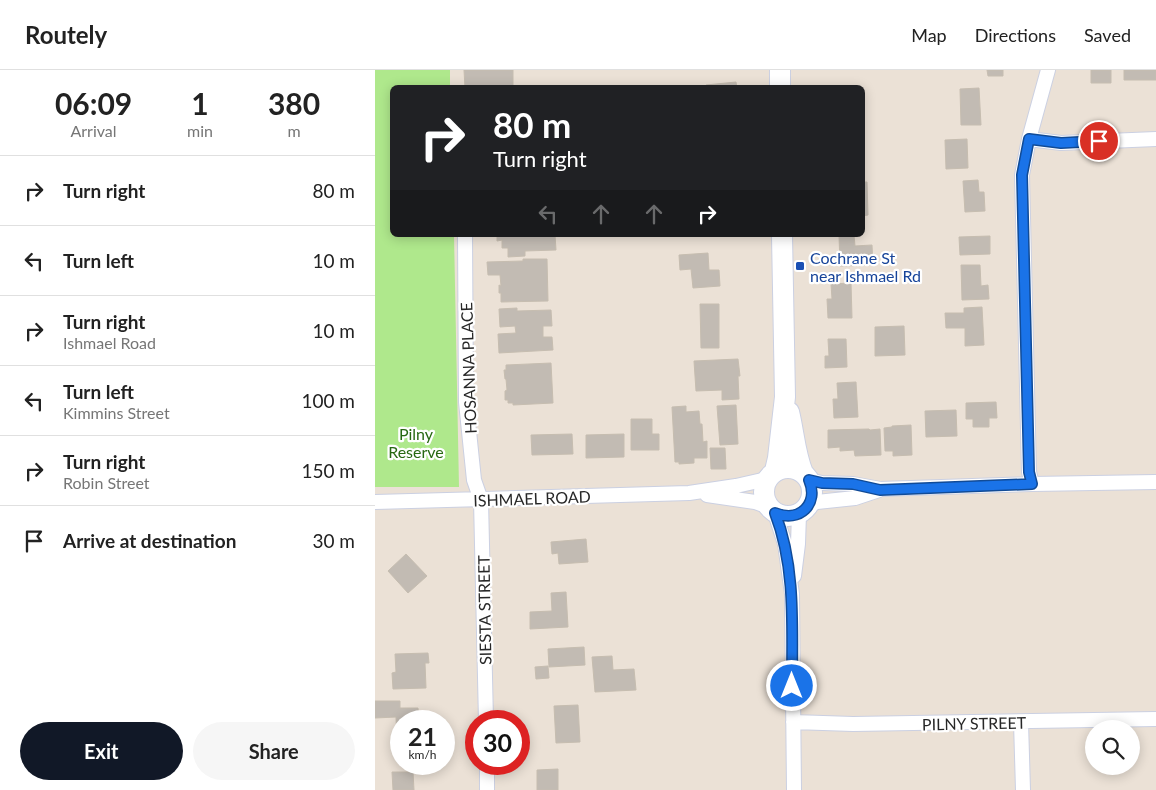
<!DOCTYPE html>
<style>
body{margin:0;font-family:Lato,sans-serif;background:#f6f6f6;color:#222;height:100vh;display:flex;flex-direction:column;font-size:19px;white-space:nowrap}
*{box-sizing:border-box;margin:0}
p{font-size:16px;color:#767676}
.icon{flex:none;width:28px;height:28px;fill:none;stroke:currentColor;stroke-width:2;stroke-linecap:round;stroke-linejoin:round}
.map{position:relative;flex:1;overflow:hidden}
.drawer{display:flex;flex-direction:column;background:#fff;width:375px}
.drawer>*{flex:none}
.top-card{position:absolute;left:15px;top:15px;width:475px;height:152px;border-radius:8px;box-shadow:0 2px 12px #0003;background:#202124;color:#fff;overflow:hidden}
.fabs{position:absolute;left:710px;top:650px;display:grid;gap:10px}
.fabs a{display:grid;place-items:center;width:55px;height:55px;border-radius:50%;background:#fff;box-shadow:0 2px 12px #0003;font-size:25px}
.speed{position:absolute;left:15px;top:640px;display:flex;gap:10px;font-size:25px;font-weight:700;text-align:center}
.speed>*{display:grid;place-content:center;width:65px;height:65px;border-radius:50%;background:#fff;box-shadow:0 2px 12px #0003;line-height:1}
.speed small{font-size:12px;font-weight:400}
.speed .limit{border:8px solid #d22;background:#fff;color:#111}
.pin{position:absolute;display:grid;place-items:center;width:42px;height:42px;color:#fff;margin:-21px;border:2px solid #fff;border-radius:50%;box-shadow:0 1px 5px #0007}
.me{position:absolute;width:55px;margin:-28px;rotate:0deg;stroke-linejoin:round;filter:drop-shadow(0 0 4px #0008)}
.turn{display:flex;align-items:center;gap:18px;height:105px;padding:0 20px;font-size:22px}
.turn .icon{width:65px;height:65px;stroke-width:2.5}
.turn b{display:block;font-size:35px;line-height:42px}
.lanes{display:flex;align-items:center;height:48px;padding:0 20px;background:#0003;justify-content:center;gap:25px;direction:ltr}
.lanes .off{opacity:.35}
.eta{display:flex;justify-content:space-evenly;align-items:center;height:85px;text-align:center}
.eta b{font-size:30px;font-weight:700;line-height:35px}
.button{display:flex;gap:10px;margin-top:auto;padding:10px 20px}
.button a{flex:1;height:58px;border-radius:30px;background:#111827;color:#fff;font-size:20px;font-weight:700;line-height:58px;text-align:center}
.button a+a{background:#f6f6f6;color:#222}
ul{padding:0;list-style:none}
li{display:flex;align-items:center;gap:15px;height:70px;padding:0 20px;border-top:1px solid #e0e0e0}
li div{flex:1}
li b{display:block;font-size:19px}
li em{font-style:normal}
header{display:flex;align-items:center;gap:30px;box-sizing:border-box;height:70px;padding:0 25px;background:#fff;border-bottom:1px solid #e0e0e0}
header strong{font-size:24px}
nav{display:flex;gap:28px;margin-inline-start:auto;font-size:18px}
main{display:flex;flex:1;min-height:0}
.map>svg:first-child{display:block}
.green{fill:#afe88c}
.building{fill:#c2bbb3;stroke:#c6bdb0}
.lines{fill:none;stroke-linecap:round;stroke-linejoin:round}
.street-casing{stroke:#cbd0e2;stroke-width:16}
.secondary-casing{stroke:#cbd0e2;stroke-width:22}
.street{stroke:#fff;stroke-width:14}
.secondary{stroke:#fff;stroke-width:20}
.route-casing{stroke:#114b97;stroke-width:12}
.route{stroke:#1a73e8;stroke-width:9}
.transit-dot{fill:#1a4fb4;stroke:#fff;stroke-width:2}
.labels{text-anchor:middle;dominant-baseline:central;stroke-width:4.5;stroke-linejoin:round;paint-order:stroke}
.transit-label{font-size:16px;fill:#164399;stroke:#fff;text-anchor:start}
.street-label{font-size:16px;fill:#272727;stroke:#fff}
.park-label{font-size:16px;fill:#276812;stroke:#fff}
</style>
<header>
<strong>Routely</strong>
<nav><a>Map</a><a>Directions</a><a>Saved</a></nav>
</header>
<main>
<section class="drawer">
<div class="eta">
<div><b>06:09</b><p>Arrival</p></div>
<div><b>1</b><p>min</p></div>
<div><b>380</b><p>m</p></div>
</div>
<ul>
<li><svg class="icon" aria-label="right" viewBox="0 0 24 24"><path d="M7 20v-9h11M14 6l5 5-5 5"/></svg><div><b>Turn right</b></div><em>80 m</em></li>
<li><svg class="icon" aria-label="left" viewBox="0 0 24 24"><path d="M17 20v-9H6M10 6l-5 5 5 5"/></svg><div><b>Turn left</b></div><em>10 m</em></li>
<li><svg class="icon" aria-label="right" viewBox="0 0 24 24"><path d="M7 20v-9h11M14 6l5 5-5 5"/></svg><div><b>Turn right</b><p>Ishmael Road</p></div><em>10 m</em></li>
<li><svg class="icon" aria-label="left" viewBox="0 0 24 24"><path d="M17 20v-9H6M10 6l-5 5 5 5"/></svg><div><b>Turn left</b><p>Kimmins Street</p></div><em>100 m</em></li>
<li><svg class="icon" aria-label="right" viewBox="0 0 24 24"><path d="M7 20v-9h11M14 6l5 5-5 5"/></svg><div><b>Turn right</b><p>Robin Street</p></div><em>150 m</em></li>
<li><svg class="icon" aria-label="arrive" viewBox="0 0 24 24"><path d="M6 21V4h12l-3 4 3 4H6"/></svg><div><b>Arrive at destination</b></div><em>30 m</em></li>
</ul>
<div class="button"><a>Exit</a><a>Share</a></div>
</section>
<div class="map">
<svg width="781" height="720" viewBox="0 0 781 720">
<rect width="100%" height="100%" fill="#ebe1d6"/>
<path class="green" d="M0,0h75v17l-57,1v147h61l5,252h-84z"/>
<path class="building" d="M89,0h49v18h-48z
M612,0h16v6h-15z
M716,0h20v13h-20z
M749,0h32v10h-32z
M361,12l1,6h-31v-3z
M604,18l2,37h-20l-1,-36z
M592,69l1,29 -22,1 -1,-29z
M603,110l1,12h5l1,19 -20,1 -2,-31z
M488,112h4l1,33 -5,1z
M122,165h27v1l31,-1 1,15 -31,1v5l-17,1v-9h-6v-8l-5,1z
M464,165h15l1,11 17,-1 1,20 -33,1z
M615,166v18l-30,1 -1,-18z
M333,183l1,17h10l1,16 -27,2 -2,-19 -11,1 -1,-15z
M148,189h24l1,42 -47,1v-9h-2v-8l2,1 -1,-11h-12l-1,-13 36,-1z
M586,195h19l1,21 7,-1 1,14 -27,1z
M476,213l1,35h-24l-1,-19h5l-1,-15z
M325,234h19v44h-18z
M607,237l2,38 -19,1v-18h-19l-1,-15h19v-5z
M142,238v3l34,-1 1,16h-9v11h9l1,13 -54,3 -1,-19 18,-1 -1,-7 -15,1 -1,-18z
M529,256l1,29 -30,1v-29z
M453,269h18l1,28 -22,1v-12h4z
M363,289l2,17h-2l1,23 -17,1v-10l-26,1 -2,-30z
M176,293l2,40 -40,2v-2h-5v-3h-3v-9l2,-1 -1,-11h-1l-1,-9h2v-5z
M481,312l2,35 -24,1 -1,-19h5l-1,-16z
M621,332l1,16h-8v9h-16v-8h-7v-16z
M361,335l2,39 -18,1 -3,-39z
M311,336v6l13,-1 1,13h2l1,18 4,-1v17h-13v5l-15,1v-2h-4l-3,-55z
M581,340l1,26 -31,1 -1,-26z
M256,349h21v15h7v16h-28z
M536,355l1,30 -19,1v-5h-8l-1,-23 8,-1v-1z
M494,359l1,1 10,-1 1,26 -26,1 -1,-6 -14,1v-4l-12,1v-18z
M197,364l1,20 -41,1 -1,-20z
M249,364v23l-38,1v-23z
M335,378h15l1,21h-15z
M211,469l2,23 -29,2 -1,-11 -6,1 -1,-12z
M31,484l21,22 -19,17 -20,-22z
M191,522l2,35 -38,2v-17l22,-1 -1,-18z
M209,577l1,18 -36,2 -1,-18z
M53,583l1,10h-4l1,25 -33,1 -1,-16 4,-1 -1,-18z
M237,586l1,14 21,-1 2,21 -41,2 -3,-35z
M173,596l1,12 -13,1 -1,-12z
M0,631h25v7h18l1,13h-18v22h-4l-1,-26 -21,1z
M203,635l2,37 -24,1 -2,-37z
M183,699v21h-21v-20z
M17,702h21l1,18h-21z"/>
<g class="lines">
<g class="street-casing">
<path id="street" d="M654,69l32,4 95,-4
M90,165l1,167 8,78 7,20 5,221
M434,410l13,3 31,1 27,5 152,-5 124,-2
M657,414l-3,-12 -7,-297 7,-36 19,-69
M332,425l48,7 14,5
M0,432l314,-9 47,-7 31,-7
M432,436l10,-4 38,-4 24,-8
M400,443l10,31 7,50 2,196
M419,506l4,-32 1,-30
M418,652l60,2 303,-5
M646,652l2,68
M112,694v26"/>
</g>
<g class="secondary-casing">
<path id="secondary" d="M405,0v18
M414,342c5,20 6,42 14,61
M389 422a24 24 0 1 1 48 0a24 24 0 1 1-48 0Z
M400,401l3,-13 7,-61 -3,-162"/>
</g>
<use href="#street" class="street"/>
<use href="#secondary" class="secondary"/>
</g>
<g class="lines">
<g class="route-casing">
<path id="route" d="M417,616c0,-58 4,-119 -17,-173 25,10 44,-9 34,-33l13,3 31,1 27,6 152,-6 -3,-12 -7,-297 7,-36 32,4 38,-2"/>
</g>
<use href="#route" class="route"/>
</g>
<rect class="transit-dot" x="420" y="191" width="10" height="10" rx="2.5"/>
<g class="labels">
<g class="transit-label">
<text x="435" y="187">Cochrane St<tspan x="435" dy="18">near Ishmael Rd</tspan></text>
</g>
<g class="street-label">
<text transform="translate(93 298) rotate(-92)">HOSANNA PLACE</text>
<text transform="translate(157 428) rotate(-2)">ISHMAEL ROAD</text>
<text transform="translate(109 540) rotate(-91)">SIESTA STREET</text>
<text transform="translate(599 653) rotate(-1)">PILNY STREET</text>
</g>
<g class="park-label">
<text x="41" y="363">Pilny<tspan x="41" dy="18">Reserve</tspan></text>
</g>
</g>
</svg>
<div class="fabs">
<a><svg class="icon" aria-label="search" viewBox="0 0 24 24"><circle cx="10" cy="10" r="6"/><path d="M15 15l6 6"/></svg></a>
</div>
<div class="speed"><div>21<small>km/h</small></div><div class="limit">30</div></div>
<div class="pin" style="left:724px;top:71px;background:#d93025"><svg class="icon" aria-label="arrive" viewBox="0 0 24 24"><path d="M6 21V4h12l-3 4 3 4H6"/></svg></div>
<svg class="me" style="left:417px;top:616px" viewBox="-20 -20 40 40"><circle r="17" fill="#1a73e8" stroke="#fff" stroke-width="3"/><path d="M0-11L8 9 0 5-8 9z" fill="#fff"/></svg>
<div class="top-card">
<div class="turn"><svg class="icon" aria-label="right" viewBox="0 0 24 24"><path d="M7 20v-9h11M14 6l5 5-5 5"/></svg><div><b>80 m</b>Turn right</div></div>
<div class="lanes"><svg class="icon off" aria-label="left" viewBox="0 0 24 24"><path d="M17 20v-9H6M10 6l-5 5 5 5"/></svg><svg class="icon off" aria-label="ahead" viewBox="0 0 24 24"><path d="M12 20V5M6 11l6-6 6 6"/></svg><svg class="icon off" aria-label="ahead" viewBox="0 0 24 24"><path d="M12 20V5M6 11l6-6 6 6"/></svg><svg class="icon" aria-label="right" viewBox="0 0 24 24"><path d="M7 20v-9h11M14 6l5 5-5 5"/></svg></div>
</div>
</div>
</main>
